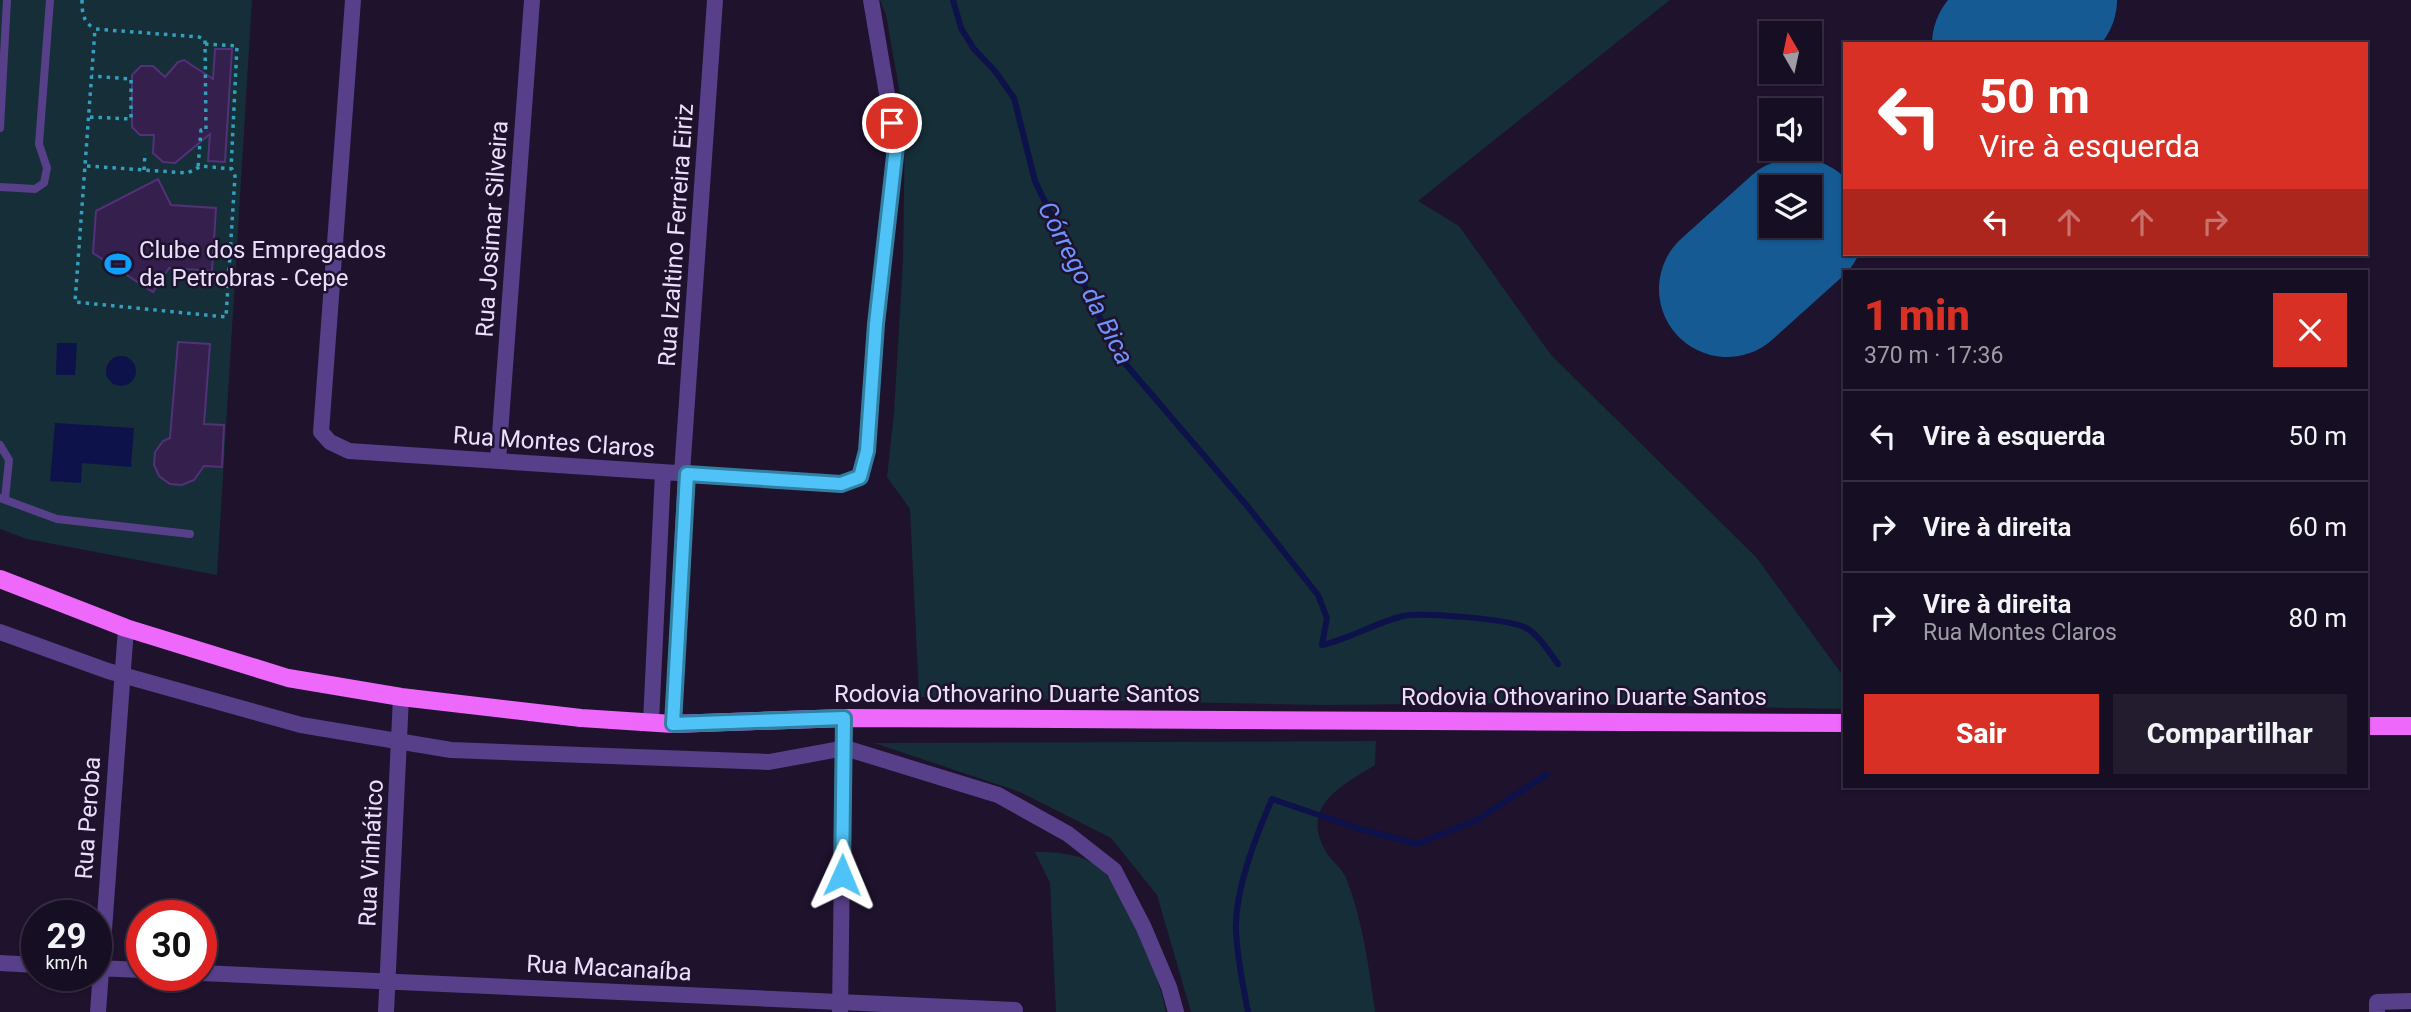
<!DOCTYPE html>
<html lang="pt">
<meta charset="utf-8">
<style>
body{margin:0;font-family:Roboto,sans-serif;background:#231c2f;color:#f1f3f6;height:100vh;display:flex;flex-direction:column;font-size:26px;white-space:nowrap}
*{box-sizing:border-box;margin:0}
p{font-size:23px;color:#9e9ca5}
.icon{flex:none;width:38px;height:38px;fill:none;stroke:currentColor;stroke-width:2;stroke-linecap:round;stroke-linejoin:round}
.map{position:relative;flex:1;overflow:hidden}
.side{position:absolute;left:1843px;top:270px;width:525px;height:518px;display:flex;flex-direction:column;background:#160e22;border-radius:0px;box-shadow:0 2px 5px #0004,0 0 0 2px #352e40}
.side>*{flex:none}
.guide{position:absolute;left:1843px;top:42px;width:525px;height:214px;border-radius:0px;box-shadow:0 2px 5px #0004,0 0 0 2px #352e40;background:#d93025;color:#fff;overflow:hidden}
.needle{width:46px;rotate:351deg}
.controls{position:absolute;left:1759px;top:21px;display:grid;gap:14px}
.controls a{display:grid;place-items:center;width:63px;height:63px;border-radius:0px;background:#160e22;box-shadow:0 2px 5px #0004,0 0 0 2px #352e40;font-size:35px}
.speed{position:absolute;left:21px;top:900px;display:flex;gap:14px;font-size:35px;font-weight:700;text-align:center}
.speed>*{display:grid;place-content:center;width:91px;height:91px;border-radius:50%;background:#160e22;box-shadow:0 2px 5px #0004,0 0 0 2px #352e40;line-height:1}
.speed small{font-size:18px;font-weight:400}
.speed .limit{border:10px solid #d22;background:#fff;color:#111}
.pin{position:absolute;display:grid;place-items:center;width:60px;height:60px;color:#fff;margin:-30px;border:4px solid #fff;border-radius:50%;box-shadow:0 2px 7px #0007}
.me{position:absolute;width:77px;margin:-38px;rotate:1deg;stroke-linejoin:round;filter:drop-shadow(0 0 5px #0008)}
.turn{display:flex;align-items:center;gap:24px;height:147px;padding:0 21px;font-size:32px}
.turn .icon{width:91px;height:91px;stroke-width:2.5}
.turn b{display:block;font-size:49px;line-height:60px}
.lanes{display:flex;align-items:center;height:66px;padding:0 21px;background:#0003;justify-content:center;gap:35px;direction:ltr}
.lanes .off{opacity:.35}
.round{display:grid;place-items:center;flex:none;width:74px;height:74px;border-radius:0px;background:#231c2f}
.summary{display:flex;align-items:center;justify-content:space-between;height:119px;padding:0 21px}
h1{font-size:42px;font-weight:800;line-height:52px;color:#d93025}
.action{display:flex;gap:14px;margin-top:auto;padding:14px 21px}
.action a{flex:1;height:80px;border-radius:0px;background:#d93025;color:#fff;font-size:28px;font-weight:800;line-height:80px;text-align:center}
.action a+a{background:#231c2f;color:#f1f3f6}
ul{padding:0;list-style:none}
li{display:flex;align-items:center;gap:21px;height:91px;padding:0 21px;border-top:2px solid #352e40}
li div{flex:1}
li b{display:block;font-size:26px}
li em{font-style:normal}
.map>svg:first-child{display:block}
.green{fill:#152e37}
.water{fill:#0d124b}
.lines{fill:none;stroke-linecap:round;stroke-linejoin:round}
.stream{stroke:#0d124b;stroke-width:6}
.runway{stroke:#165a94;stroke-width:136}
.building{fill:#351f4d;stroke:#533179;stroke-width:2}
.path{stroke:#349fbd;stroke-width:3.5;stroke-dasharray:3.5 5;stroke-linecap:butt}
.lane{stroke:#573f8a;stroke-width:8}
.street{stroke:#573f8a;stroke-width:16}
.primary{stroke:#ee68fc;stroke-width:18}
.route-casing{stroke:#337fa1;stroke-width:18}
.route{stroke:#4fc3f7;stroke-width:12}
.labels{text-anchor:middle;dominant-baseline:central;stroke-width:5;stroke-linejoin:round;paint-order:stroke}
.street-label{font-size:24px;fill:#ebdffe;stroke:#1e122d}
.poi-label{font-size:24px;fill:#ebdffe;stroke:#1e122d;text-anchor:start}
.water-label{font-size:26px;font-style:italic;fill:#6f93fc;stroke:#1e122d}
</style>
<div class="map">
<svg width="2411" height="1012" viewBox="0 0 2411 1012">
<rect width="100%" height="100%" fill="#1e122d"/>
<path class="green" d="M0,0h252l-35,575 -190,-36 -27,-10z
M880,0h790l-252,201 41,25 92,129 205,202 88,120v32l-315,-6 -210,2 -400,-8 -9,-188 -23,-32 7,-64 9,-153 2,-138 -19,-107z
M1376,741l-1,24c-32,20 -75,40 -50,85 6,11 18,19 22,30 16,42 22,88 28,132h-184l-34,-117 -46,-57 -91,-46 -146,-49z
M1035,852c20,0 40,1 58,11 31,17 67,114 73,149h-110l-6,-129z"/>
<path class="water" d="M57,343h20l-2,32h-19z
M106 371a15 15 0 1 1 30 0a15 15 0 1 1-30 0Z
M55,423l79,5 -3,39 -49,-4 -1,20 -31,-2z"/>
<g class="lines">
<path class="stream" d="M953,0l8,28 13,21 21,22 19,27 21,83 82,173 131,153 70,88 9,23 -5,27c29,-7 53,-22 81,-29 18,-4 108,3 123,12 13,7 23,24 32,36
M1248,1012c-5,-27 -11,-54 -12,-82 -1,-41 20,-94 36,-131l85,29 60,16 60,-24 70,-46"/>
<path class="runway" d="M2000,44l49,-44
M1727,289l70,-63"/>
</g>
<path class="building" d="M215,49h17l-7,113 -17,-1 2,-27 -35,29 -12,-1 -10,-9 1,-18h-14l-8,-8v-52l9,-9h12l12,11 13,-15 6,-2 29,19z
M158,179l13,26 45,3 -4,63 -43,-3 -16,24 -60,-39 3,-42z
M178,342l32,2 -6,80 20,1 -2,42 -18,-1 -10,14 -12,5 -12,-1 -11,-8 -5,-11 1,-13 8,-11 7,-3z"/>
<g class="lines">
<path class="path" d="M82,0c0,13 1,22 13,29
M205,44l32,2 -6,123
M90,117l41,2v-40l-39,-3
M87,166l100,7c5,-2 9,-4 14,-7l31,3 3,7 -9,141 -151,-15 20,-273 104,8 6,3 1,90h-5l-3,38
M144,170l1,-17"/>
<path class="lane" d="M0,128l7,-128
M0,187l35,2 9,-6 3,-15 -8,-24 11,-144
M0,445l9,15 -4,39
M0,498l57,21 133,15"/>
<path class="street" d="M353,0l-32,432 9,10 19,9 492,33 19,-7 7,-26 9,-127 20,-177 -25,-147
M498,461l34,-461
M682,473l33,-473
M0,632l108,39 193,54 150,25 318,12 76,-14 153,47 70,39 46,36 30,58 25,59 7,25
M651,722l12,-250
M673,724l13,-250
M0,963l37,2
M96,968l46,2
M201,973l814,37
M98,1012l28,-384
M386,1012l15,-315
M840,1012l4,-294
M2377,1012v-10l34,-1"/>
<path class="primary" d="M0,579l126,49 162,50 113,19 180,21 92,6 171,-6 1000,5
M2366,726h45"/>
</g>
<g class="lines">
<g class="route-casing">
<path id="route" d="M842,875l2,-157 -171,6 14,-250 154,10 19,-7 7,-26 9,-127 20,-177 -4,-24"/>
</g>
<use href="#route" class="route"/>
</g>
<defs>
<g id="stadium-bare" transform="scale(2.1)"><path d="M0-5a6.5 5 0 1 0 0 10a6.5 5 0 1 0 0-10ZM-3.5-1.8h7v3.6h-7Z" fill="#0fa1fa" stroke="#1e122d" stroke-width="2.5" paint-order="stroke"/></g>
</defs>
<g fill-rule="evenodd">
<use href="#stadium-bare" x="118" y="264"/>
</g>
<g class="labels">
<g class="street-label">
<text transform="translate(492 229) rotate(-86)">Rua Josimar Silveira</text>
<text transform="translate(676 235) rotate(-86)">Rua Izaltino Ferreira Eiriz</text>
<text transform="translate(554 442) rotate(4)">Rua Montes Claros</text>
<text x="1017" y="694">Rodovia Othovarino Duarte Santos</text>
<text x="1584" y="697">Rodovia Othovarino Duarte Santos</text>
<text transform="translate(88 818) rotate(-86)">Rua Peroba</text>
<text transform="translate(371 853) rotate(-87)">Rua Vinhático</text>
<text transform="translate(609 968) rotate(3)">Rua Macanaíba</text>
</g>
<g class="poi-label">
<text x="139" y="250">Clube dos Empregados<tspan x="139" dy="28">da Petrobras - Cepe</tspan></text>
</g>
<g class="water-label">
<text transform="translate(1086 283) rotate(63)">Córrego da Bica</text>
</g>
</g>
</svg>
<div class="controls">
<a><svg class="needle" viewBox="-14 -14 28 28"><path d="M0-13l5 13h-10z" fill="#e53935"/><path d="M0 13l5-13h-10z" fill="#9e9ca5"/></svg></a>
<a><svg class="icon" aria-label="sound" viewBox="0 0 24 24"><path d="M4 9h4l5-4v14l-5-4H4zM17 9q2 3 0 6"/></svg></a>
<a><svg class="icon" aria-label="layers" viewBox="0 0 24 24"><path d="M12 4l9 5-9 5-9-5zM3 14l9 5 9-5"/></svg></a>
</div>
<div class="speed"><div>29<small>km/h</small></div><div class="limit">30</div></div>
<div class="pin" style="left:892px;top:123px;background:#d93025"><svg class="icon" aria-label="arrive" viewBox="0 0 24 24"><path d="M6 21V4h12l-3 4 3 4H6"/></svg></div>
<svg class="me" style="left:842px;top:875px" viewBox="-20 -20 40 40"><path d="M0-17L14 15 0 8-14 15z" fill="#4fc3f7" stroke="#fff" stroke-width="4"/></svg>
<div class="guide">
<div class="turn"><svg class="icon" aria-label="left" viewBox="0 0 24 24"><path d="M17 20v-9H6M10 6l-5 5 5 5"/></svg><div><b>50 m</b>Vire à esquerda</div></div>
<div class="lanes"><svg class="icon" aria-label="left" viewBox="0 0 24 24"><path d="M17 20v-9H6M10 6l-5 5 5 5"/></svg><svg class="icon off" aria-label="ahead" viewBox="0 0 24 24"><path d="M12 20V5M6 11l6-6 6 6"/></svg><svg class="icon off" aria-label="ahead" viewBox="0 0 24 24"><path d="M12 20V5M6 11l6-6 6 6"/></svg><svg class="icon off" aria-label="right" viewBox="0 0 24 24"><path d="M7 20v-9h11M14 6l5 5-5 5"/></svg></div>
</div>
<section class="side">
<div class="summary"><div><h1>1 min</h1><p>370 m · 17:36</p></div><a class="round" style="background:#d93025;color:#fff"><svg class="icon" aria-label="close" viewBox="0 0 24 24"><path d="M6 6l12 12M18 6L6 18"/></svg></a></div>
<ul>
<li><svg class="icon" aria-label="left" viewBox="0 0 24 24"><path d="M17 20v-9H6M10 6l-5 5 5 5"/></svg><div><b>Vire à esquerda</b></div><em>50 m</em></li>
<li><svg class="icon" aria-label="right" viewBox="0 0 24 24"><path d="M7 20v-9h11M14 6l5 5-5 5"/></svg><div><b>Vire à direita</b></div><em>60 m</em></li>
<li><svg class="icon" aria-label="right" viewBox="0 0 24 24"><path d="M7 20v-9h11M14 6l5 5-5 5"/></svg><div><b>Vire à direita</b><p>Rua Montes Claros</p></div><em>80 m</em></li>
</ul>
<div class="action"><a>Sair</a><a>Compartilhar</a></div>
</section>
</div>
